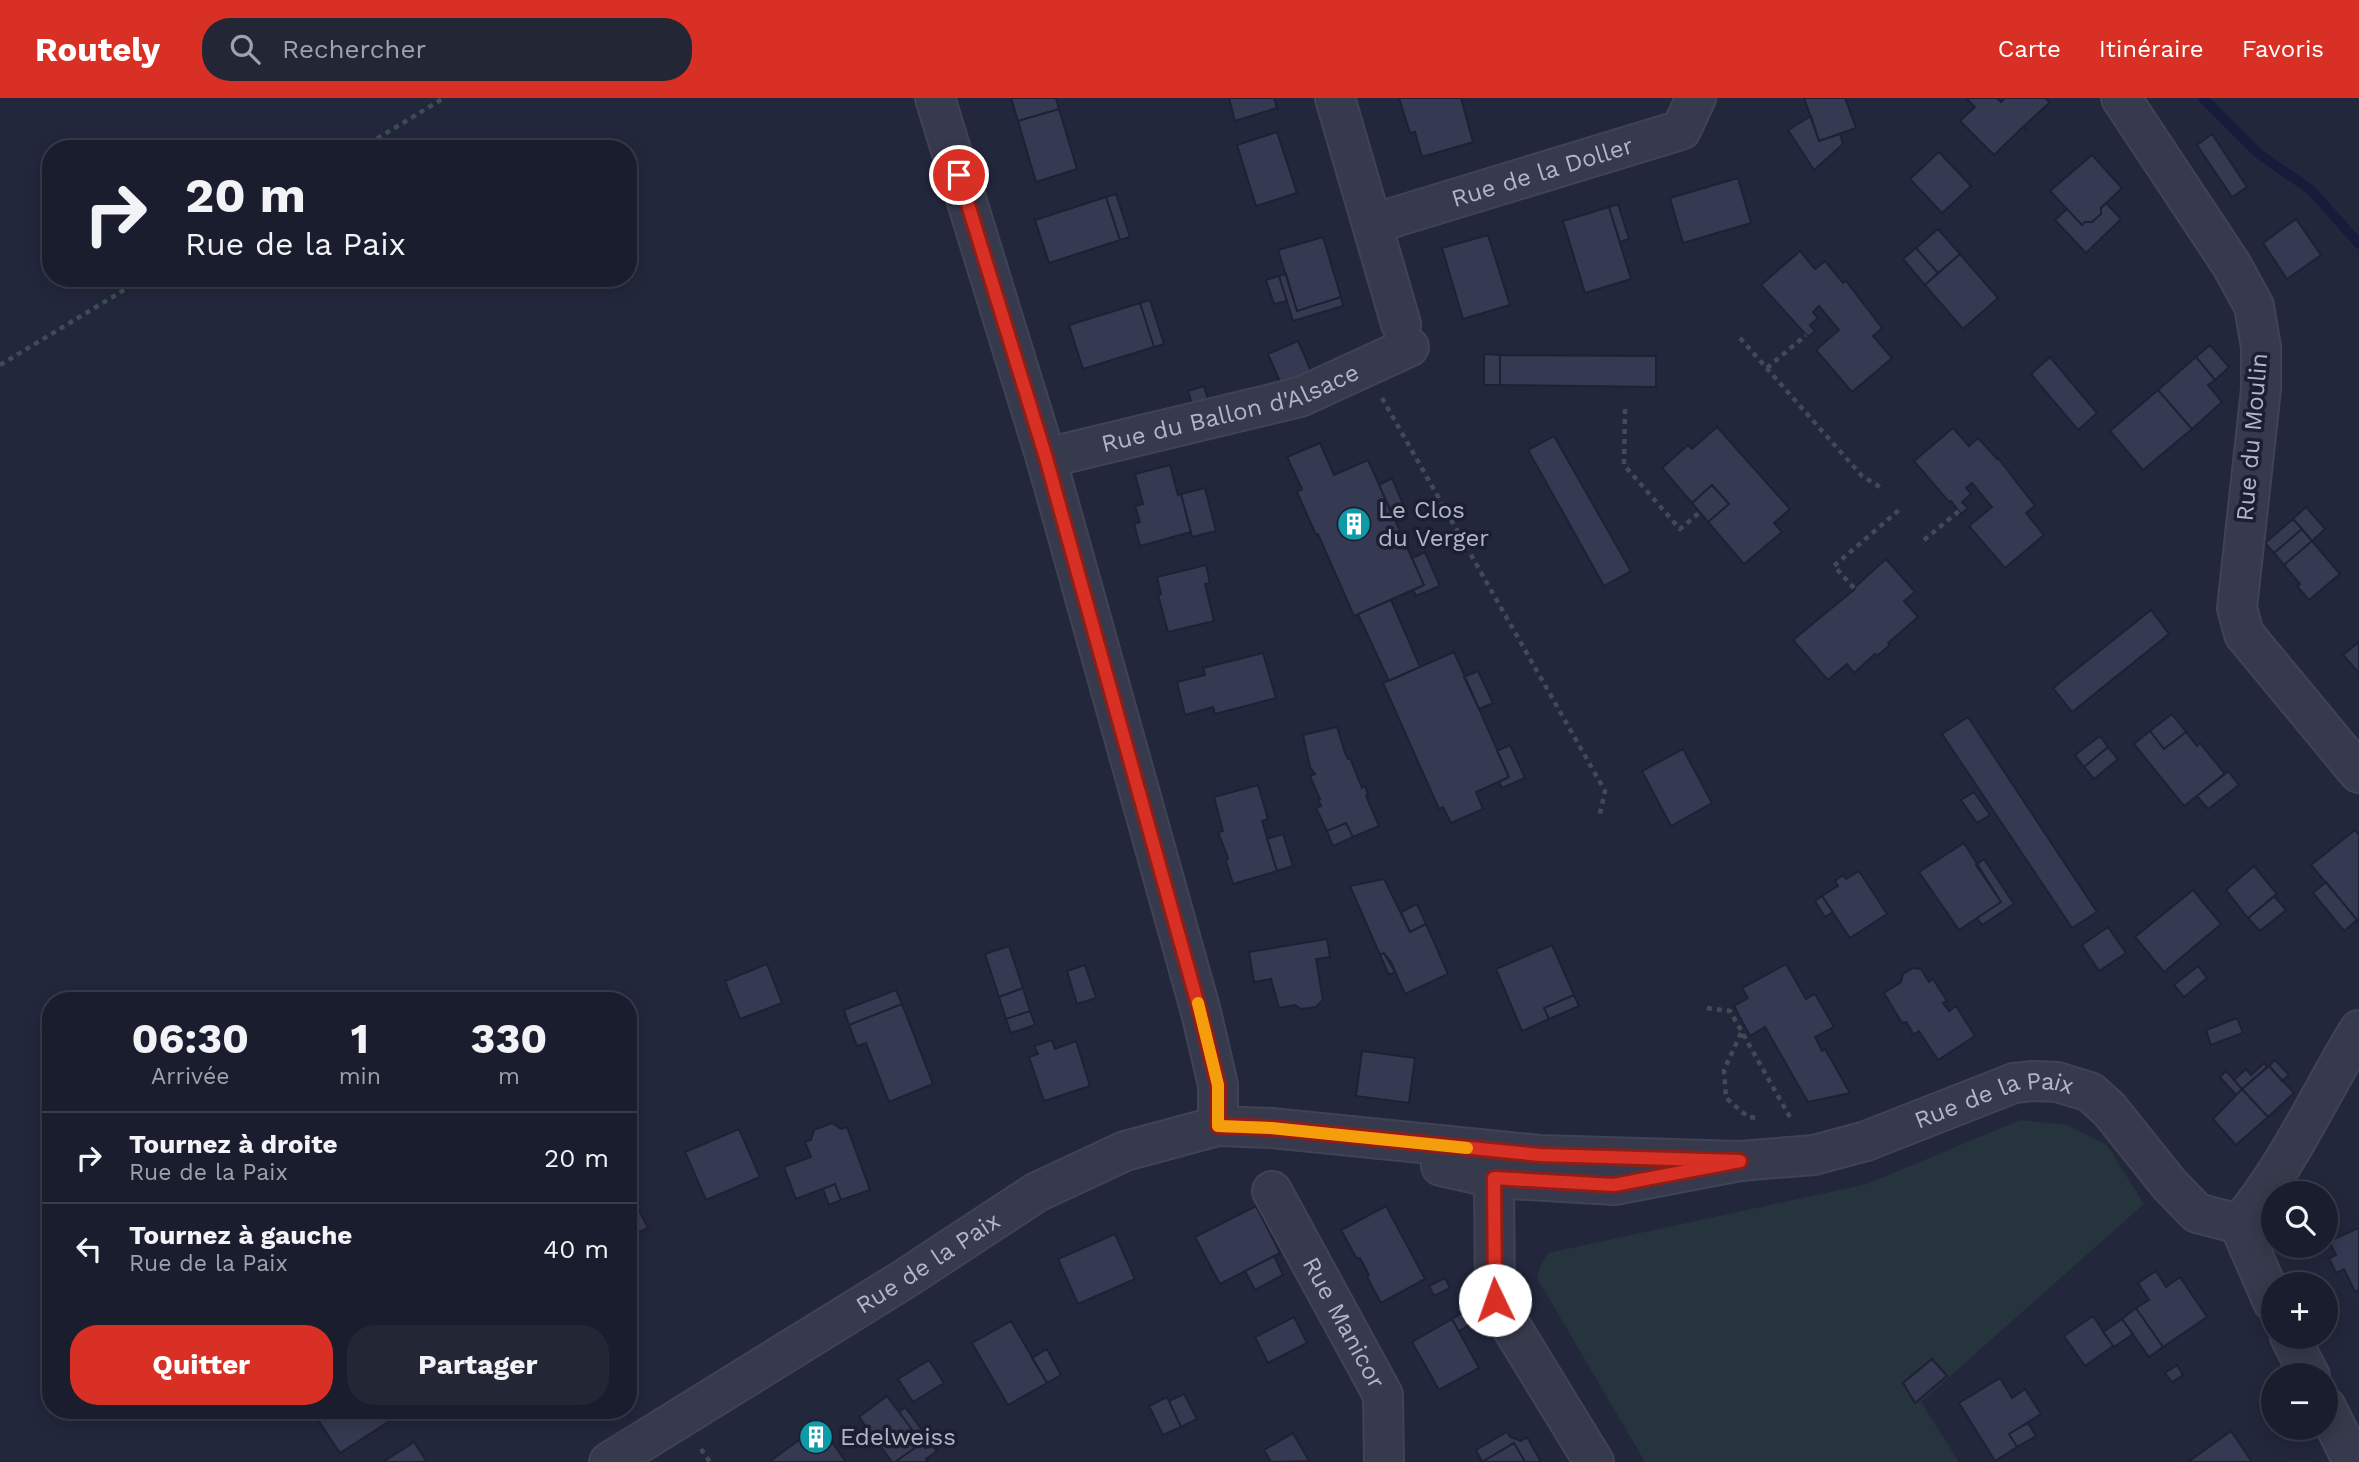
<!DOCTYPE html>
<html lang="fr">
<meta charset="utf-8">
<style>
body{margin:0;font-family:"Work Sans",sans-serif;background:#232635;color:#f1f3f6;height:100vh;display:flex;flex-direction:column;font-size:26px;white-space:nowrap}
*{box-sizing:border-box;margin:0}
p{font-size:23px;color:#9fa2aa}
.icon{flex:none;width:38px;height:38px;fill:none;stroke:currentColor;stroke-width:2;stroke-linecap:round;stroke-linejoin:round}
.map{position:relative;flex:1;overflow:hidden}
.sheet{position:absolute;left:42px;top:894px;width:595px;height:427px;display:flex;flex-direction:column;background:#1a1d2d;border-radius:28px;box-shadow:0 4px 18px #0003,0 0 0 2px #383b49}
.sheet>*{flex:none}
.guide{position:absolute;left:42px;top:42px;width:595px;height:147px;border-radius:28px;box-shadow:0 4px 18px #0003,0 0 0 2px #383b49;background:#1a1d2d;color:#f1f3f6;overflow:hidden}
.tools{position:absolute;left:2261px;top:1083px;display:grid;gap:14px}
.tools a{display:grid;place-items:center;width:77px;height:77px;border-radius:50%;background:#1a1d2d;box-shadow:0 4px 18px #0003,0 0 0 2px #383b49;font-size:35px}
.pin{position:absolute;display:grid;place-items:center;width:60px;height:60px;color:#fff;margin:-30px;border:4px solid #fff;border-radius:50%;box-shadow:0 2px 7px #0007}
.me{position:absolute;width:77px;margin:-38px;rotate:357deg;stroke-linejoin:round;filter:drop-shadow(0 0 5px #0008)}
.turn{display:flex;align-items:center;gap:24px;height:147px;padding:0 28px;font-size:32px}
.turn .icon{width:91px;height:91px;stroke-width:2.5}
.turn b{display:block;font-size:49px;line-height:60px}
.eta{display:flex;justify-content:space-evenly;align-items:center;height:119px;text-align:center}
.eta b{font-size:42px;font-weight:700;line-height:49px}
.button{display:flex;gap:14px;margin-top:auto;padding:14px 28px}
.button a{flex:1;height:80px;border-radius:28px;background:#d93025;color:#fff;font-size:28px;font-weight:700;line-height:80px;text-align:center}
.button a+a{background:#232635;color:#f1f3f6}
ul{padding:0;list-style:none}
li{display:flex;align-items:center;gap:21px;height:91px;padding:0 28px;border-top:2px solid #383b49}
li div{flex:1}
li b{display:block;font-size:26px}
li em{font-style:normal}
header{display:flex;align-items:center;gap:42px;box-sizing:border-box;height:98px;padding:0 35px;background:#d93025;color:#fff}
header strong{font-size:33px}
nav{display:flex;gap:38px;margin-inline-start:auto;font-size:24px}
.search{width:490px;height:63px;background:#232635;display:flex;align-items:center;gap:18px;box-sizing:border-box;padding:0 24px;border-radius:28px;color:#9fa2aa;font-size:26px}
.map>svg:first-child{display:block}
.green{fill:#25343d}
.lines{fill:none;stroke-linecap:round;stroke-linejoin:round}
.stream{stroke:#161c39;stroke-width:10}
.building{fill:#353a52;stroke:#1e2133;stroke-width:2}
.street-casing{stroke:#404355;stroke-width:42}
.path{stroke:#3e4d55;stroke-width:4.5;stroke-dasharray:5 5;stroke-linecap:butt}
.street{stroke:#373a4c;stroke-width:38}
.route-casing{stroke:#8d1f18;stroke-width:18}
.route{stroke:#d93025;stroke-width:12}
.slow{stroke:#f59e0b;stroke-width:12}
.labels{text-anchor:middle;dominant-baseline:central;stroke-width:7;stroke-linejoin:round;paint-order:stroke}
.street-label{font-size:24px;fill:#b2b5c7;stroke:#1c1f31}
.poi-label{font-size:24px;fill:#b2b5c7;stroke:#1c1f31;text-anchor:start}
</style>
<header>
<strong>Routely</strong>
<div class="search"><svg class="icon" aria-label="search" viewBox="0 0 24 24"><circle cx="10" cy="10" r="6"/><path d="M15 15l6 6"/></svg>Rechercher</div>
<nav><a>Carte</a><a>Itinéraire</a><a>Favoris</a></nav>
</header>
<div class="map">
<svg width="2359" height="1364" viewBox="0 0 2359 1364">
<rect width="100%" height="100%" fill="#23273c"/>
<path class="green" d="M2020,1022l47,5 40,20 37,59 -223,198 38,60h-314l-108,-184 4,-13 7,-12 319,-69z"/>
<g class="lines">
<path class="stream" d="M2203,0l56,56 52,36 48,54"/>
</g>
<path class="building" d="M1011,0h45l3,11 -41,12z
M1229,0h45l3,10 -42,13z
M1399,0h62l12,44 -51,15 -7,-25 -5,1z
M1804,0h41l11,30 -37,13z
M1966,0h31l4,4 4,-4h40l5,4 -26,24 3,5 -4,-4 -29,28 -34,-34 15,-14z
M1059,11l18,60 -41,13 -18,-61z
M1811,18l8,25 21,-7 3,10 -29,26 -26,-40z
M1277,34l20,61 -41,13 -19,-61z
M2212,36l35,53 -15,10 -35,-52z
M1939,54l32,34 -29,27 -32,-34z
M2092,57l30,33 -21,20v6l-9,8h-7l-3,3 -32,-34z
M1738,80l13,45 -68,20 -13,-45z
M1116,96l14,43 -10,3 -14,-43z
M1106,99l14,43 -71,23 -14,-43z
M2106,105l15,16 -35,34 -31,-33 12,-11 15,16 3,-3h7l9,-8v-6z
M1618,106l11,35 -9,3 -11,-35z
M1609,109l22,72 -46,14 -22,-72z
M2296,121l25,36 -34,24 -24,-36z
M1938,131l22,25 -22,19 -22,-25z
M1488,137l22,70 -47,14 -21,-71z
M1323,139l18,60 -44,14 -19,-61z
M1916,150l22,25 -13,12 -22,-26z
M1800,153l15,18 10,-8 18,22 3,-2 36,47 -9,8 19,22 -40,34 -36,-42 23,-20 -20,-24 -6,6 5,6 -8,7 5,6 -7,6 -47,-52z
M1960,156l38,44 -35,31 -38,-44z
M1286,176l11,37 44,-14 2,9 -50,15 -14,-45z
M1279,178l8,25 -13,3 -8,-24z
M1150,202l14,44 -10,3 -14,-44z
M1140,205l14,44 -71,22 -14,-44z
M1298,243l13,30 -30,13 -13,-30z
M2210,247l19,22 -14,13 -19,-23z
M1484,256l16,1v30h-16z
M1500,257l156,1v31l-156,-2z
M2050,259l47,56 -19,17 -47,-56z
M2196,259l19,23 -7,5 14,17 -30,27 -34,-39z
M1204,288l4,13 -16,5 -4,-13z
M2158,292l34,39 -49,41 -33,-39z
M1717,329l73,82 -16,14 8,9 -38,32 -36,-42 21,-18 -17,-19 -20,18 -30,-35 26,-23 4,4z
M1953,330l16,18 9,-8 19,21 1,-1 37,48 -9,7 18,22 -39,33 -36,-42 23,-19 -20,-24 -6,5 5,6 -9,8 6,6 -7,6 -10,-13 -2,1 -35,-41z
M1554,338l77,135 -27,15 -76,-136z
M1320,345l14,32 34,-15 56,125 -70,31 -36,-82 -2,1 -19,-43 5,-3 -15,-32z
M1170,367l8,30 3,-1 10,38 -51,14 -6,-22 6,-2 -5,-16 8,-2 -8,-30z
M1392,380l14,33 -13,6 -14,-32z
M1712,387l17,19 -21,18 -16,-19z
M1205,390l11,43 -24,6 -11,-43z
M2306,409l19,22 -13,12 -19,-22z
M2293,421l9,10 -28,24 -9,-10z
M2302,431l10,12 -28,24 -10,-12z
M2312,443l28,33 -31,26 -12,-14 3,-2 -16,-19z
M1425,454l15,34 -24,10 -3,-6 11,-5 -12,-27z
M1886,461l29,33 -11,9 14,16 -30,26 2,2 -13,11 -2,-2 -21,19 -7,-9 -19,16 -35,-40 62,-51 -1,-1z
M1206,467l4,18 -5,1 9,37 -46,11 -10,-37 3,-1 -4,-17z
M1391,502l29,67 -31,14 -31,-67z
M2151,512l18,24 -97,78 -19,-24z
M2359,544v31l-16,-18z
M1454,554l55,125 -33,15 7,17 -32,14 -8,-16 -4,2 -56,-126z
M1263,555l13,45 -61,16 -2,-7 -28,8 -8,-33 28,-7 -2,-7z
M1478,573l15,32 -14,6 -15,-32z
M2172,616l14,18 -22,17 -14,-18z
M1968,619l129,195 -25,16 -130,-194z
M1337,629l8,26 3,6 2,-1 12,30 3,-2 3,9 -2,1 13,30 -26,11 -7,-14 -19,8 -11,-23 5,-2 -3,-7h2l-10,-23 5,-2 -5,-7 -7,-32z
M2150,633l14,18 22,-17 11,14 3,-3 25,31 -41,32 -50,-62z
M2100,638l8,11 -24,20 -9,-12z
M1510,647l15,33 -23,10 -3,-6 10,-5 -12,-26z
M2108,649l10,12 -24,20 -10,-12z
M1683,651l29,54 -41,23 -29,-55z
M2228,673l11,14 -31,24 -11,-13z
M1258,687l10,34 -6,2 15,50 -44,13 -7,-23 2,-3 -10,-26 5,-1 -9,-34z
M1974,694l16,23 -13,8 -16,-23z
M1346,725l7,14 -20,9 -6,-15z
M2355,732l4,5v87l-48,-57z
M1283,736l10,32 -16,5 -10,-32z
M1964,745l37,59 -42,28 -40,-58z
M1984,761l30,45 -32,21 -5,-7 24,-16 -25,-37z
M2254,768l23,28 -29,24 -22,-28z
M1859,773l28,43 -37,24 -28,-42 16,-10 -3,-5 8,-6 3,4z
M1384,781l26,53 16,-8 22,50 -43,20 -14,-32 -7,-9 -4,2 -30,-69z
M2326,784l31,38 -13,11 -31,-38z
M2193,792l28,34 -57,48 -29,-35z
M1822,798l11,16 -8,5 -10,-16z
M2274,798l12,14 -26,21 -12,-13z
M1417,806l9,20 -16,8 -9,-20z
M2108,829l18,26 -27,18 -17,-26z
M1327,841l3,18 -14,2 7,41 -7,7 -15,2 -6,-4 -16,3 -8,-29 -17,3 -5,-30z
M1552,847l22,50 -30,13 5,11 -27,12 -26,-62z
M1009,848l14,42 -24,9 -14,-43z
M1384,855l11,19 -6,3 -9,-20z
M767,866l15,39 -42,16 -15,-38z
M1786,866l20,35 9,-5 19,33 -19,10 7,14 3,-2 25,44 -42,9 -43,-75 -15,9 -16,-30 14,-8 -6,-10z
M1085,867l11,33 -19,6 -10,-33z
M2198,868l9,12 -23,19 -10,-12z
M1913,870l8,1 8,13 4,-3 14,22 -4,2 6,8 7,-5 19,30 -37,24 -19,-29 -8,5 2,-2 -3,-6 -4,-6 -4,1 -18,-30 17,-11 2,-8z
M1023,890l7,23 -24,8 -7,-22z
M896,892l6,14 -53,21 -5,-15z
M1574,897l5,11 -30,13 -5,-11z
M902,906l31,80 -44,18 -23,-59 -9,3 -8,-21z
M1030,913l5,14 -24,8 -5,-14z
M2237,920l6,15 -32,12 -5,-15z
M1052,942l3,9 21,-8 14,45 -46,15 -15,-44 9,-3 -4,-8z
M1362,953l53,7 -6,45 -53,-7z
M2275,962l14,15 -7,6 -13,-15z
M2264,965l3,4 -25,22 -8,-9 12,-11 5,6z
M2269,968l25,27 -26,24 -26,-28z
M2226,973l16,18 -6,6 -16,-18z
M2242,991l26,28 -32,28 -23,-26z
M832,1025l9,6 6,-2 23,63 -29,10 -6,-16 -39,15 -12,-32 27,-10 -6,-15 6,-2 3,-10z
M739,1031l21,48 -54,23 -21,-48z
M835,1086l6,16 -12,5 -6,-16z
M628,1090l20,40 -20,9z
M1256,1108l24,47 -60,31 -25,-47z
M1386,1108l39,73 -44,24 -14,-26 2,-2 -9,-17 -3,1 -16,-29z
M2359,1130v62l-4,2 -11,-23 -8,4 -7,-15 7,-3 -7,-14z
M1115,1136l20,45 -57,25 -20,-45z
M1274,1158l9,19 -28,15 -10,-19z
M2156,1173l10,16 14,-10 27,40 -44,30 -27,-39 13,-8 -11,-17z
M1445,1180l5,10 -16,8 -5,-10z
M2136,1210l27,39 -14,10 -27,-38z
M1464,1214l7,12 -12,7 -7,-12z
M2093,1218l20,30 -28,20 -21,-30z
M1294,1219l13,26 -39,20 -13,-26z
M1452,1221l27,49 -40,22 -27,-48z
M2122,1221l11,15 -19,13 -11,-15z
M1011,1223l36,62 -39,22 -36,-62z
M1047,1251l14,26 -14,8 -15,-25z
M1932,1261l15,17 -32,27 -12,-20z
M929,1262l15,23 -31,19 -15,-23z
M2177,1267l6,10 -11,7 -7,-9z
M2000,1280l12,20 13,-9 16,25 -32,20 8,13 -22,14 -36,-58z
M1184,1296l13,25 -16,8 -12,-26z
M887,1298l35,47 -27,19h-3l-33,-45z
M1167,1299l14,30 -18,8 -14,-29z
M905,1309l23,31 -6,5 -23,-31z
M320,1312h76l3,5 -59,38 -26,-39z
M2028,1325l8,13 -19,11 -8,-13z
M820,1327l26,37h-77l19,-14z
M2231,1333l21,31h-64z
M1507,1334l3,5 11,4 6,-4 14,25h-16l-11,-19 -32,19 -6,-12z
M1293,1335l16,28 -38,1 -7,-12z
M414,1344l13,20h-44z
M922,1345l3,5 6,-4 6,7 -11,8 2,3h-33z
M1514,1345l11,19h-43z"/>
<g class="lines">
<g class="street-casing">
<g id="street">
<path d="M935,0l111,360 155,554 17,73v41"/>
<path d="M1335,0l66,226"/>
<path d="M2121,0l110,166 23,42 7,41v42l-24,219 7,26 115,139"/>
<path id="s1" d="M1372,126l309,-94 15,-32"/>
<path id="s2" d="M1046,360l254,-61 109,-50"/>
<path id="s3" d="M1441,1068l53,12 120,7 126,-24 74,-6 52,-14 148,-58 20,-2 23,1 33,10 19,17 60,75 28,29 42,11"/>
<path d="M1494,1080l1,122 99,162"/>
<path id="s4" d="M1272,1093l111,204 1,67"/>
<path d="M2239,1126c50,-59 80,-129 120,-194"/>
<path d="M2239,1126l34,78"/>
<path d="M2290,1239l20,39"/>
<path d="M2326,1309l27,55"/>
<path id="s5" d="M609,1364l294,-182 134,-88 88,-41 93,-25 53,2 269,27 200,6"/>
</g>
</g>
<path class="path" d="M360,51l84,-51
M1740,240l122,138 18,11
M0,267l144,-87
M1767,270l39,-33
M1382,300l223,393 -6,27
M1625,311l-1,56 56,64 20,-17
M1924,442l35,-29
M1854,490l-20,-22 65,-56
M1707,910l23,3 61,108
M1741,935l-17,37 2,28 22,19 12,1
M701,1351l9,13"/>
<use href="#street" class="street"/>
</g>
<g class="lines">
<g class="route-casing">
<path id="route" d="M959,77l87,283 154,554 18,73v41l53,2 269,27 200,6 -126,24 -120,-7 1,122"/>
</g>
<use href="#route" class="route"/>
<path class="slow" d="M1198,905l20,82v41l53,2 196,20"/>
</g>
<defs>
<g id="building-disc" transform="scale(1.75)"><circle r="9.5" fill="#0f9aa8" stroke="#1c1f31"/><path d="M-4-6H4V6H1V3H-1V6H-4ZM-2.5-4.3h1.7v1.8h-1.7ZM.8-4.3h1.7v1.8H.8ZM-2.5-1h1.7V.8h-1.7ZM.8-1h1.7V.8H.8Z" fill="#fff"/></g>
</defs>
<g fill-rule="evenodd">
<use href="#building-disc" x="1354" y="426"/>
<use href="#building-disc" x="816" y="1339"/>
</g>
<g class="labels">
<g class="street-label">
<text stroke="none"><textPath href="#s1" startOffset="178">Rue de la Doller</textPath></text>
<text stroke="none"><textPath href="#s2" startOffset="191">Rue du Ballon d'Alsace</textPath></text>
<text transform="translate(2252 339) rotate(-85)">Rue du Moulin</text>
<text stroke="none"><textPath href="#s3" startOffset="567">Rue de la Paix</textPath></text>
<text stroke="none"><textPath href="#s5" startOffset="376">Rue de la Paix</textPath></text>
<text stroke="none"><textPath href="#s4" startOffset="150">Rue Manicor</textPath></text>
</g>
<g class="poi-label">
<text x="1378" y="412">Le Clos<tspan x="1378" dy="28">du Verger</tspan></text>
<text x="840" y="1339">Edelweiss</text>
</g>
</g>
</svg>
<div class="tools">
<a><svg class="icon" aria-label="search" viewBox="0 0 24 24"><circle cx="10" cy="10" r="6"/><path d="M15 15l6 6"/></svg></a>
<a>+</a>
<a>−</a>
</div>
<div class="pin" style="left:959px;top:77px;background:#d93025"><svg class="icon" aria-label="arrive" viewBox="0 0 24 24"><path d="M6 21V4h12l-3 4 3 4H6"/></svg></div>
<svg class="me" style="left:1495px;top:1202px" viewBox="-20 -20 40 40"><circle r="19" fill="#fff"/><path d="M0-13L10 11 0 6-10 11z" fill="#d93025"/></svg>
<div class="guide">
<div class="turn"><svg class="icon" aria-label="right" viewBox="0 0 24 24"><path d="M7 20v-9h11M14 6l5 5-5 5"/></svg><div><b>20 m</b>Rue de la Paix</div></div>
</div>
<section class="sheet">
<div class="eta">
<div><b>06:30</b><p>Arrivée</p></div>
<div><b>1</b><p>min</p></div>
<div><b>330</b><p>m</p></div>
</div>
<ul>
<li><svg class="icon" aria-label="right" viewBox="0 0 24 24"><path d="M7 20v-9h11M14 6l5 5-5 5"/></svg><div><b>Tournez à droite</b><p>Rue de la Paix</p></div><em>20 m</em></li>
<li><svg class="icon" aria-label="left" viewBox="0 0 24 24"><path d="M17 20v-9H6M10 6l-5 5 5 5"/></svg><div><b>Tournez à gauche</b><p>Rue de la Paix</p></div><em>40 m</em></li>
</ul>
<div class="button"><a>Quitter</a><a>Partager</a></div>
</section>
</div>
